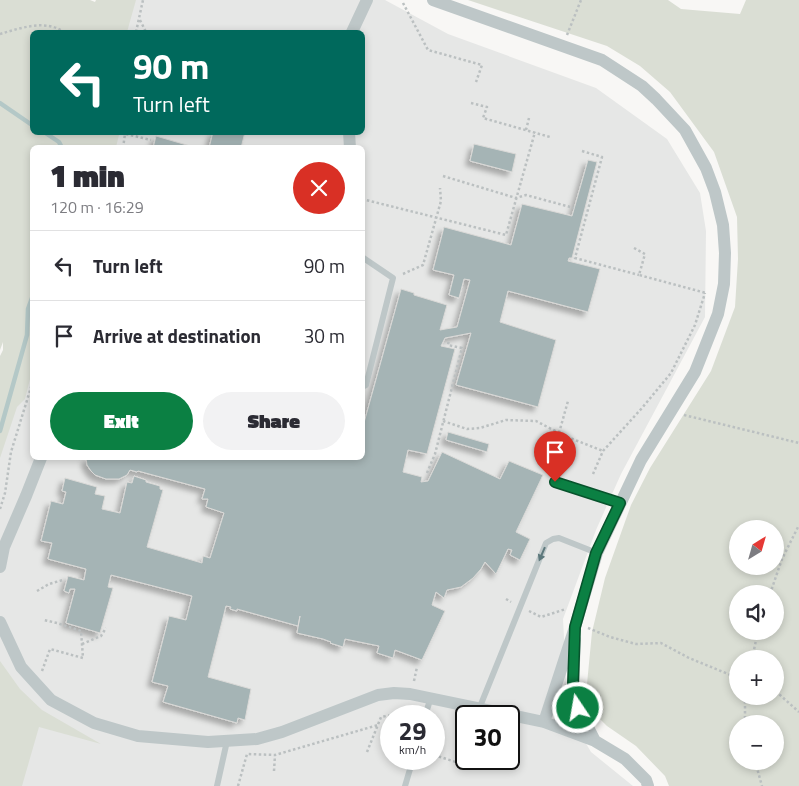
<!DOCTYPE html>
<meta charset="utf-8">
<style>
body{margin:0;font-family:"Titillium Web",sans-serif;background:#f2f2f3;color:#2b2b33;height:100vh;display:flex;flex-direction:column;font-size:19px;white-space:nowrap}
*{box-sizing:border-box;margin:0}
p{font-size:16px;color:#7c7c81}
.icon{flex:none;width:28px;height:28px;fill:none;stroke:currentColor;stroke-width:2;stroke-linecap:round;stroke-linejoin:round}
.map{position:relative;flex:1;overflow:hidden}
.panel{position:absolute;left:30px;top:145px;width:335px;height:315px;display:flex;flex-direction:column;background:#fff;border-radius:8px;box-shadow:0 2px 8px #0003}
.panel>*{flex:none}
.banner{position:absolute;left:30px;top:30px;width:335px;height:105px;border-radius:8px;box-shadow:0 2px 8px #0003;background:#00695c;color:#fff;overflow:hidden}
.needle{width:32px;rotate:37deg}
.buttons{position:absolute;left:729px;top:520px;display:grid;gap:10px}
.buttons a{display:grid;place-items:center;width:55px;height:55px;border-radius:50%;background:#fff;box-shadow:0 2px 8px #0003;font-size:25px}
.speed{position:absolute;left:380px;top:705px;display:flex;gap:10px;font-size:25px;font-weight:700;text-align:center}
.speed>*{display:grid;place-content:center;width:65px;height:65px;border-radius:50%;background:#fff;box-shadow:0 2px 8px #0003;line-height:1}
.speed small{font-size:12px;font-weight:400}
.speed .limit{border:2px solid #111;border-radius:8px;background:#fff;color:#111}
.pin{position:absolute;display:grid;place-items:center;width:42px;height:42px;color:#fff;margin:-51px -21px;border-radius:50% 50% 50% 0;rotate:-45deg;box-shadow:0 0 5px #0007}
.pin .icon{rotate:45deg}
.me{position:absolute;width:55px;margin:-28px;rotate:348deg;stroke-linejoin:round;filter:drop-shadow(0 0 4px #0008)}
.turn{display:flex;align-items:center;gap:18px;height:105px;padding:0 20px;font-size:22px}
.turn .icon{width:65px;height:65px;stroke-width:2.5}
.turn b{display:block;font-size:35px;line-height:42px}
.round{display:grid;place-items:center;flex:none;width:52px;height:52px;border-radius:26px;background:#f2f2f3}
.overview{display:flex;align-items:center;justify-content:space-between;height:85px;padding:0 20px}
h1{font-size:30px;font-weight:800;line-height:38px}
.button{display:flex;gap:10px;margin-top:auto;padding:10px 20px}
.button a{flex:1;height:58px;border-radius:30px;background:#0b8043;color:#fff;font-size:20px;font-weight:800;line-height:58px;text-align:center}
.button a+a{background:#f2f2f3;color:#2b2b33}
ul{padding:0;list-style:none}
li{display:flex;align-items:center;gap:15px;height:70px;padding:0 20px;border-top:1px solid #e1e1e2}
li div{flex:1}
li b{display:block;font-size:19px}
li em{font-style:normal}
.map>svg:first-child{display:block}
.built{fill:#e6e7e6;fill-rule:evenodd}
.green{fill:#daded4;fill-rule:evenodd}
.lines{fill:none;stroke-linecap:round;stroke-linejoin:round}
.stream{stroke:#b4c8c7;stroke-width:4.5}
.building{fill:#a5b4b5;stroke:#dad9d7;filter:url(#shadow)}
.path{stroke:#bbc0c1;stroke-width:2.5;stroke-dasharray:2.5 2.5;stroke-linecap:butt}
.lane{stroke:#bec7c8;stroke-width:6}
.street{stroke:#bec7c8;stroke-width:12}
.oneway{fill:#5d787c}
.route-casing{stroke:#07532c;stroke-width:12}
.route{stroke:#0b8043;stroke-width:9}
</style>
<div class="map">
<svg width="799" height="786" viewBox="0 0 799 786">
<defs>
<filter id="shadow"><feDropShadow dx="-4.5" dy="4.5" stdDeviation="2.5" flood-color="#0004"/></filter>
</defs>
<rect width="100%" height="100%" fill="#f8f7f5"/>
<path class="built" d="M115,0h270l63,34 148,54 71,51 33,54 6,38 -1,86 -84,157 -25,56 -33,89 5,94 23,39 42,34h-633v-381l32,-107v160h330v-310l-284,-1 5,-14 279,-1v-100h-255zM391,716h43v43h-43zM466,716h43v43h-43z"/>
<path class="green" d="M0,0h90l5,2 1,-2h40l-9,32h-95v100h85l2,3 -3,12 -84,1v223l-7,28 -8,8 -17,51v-102l3,-6v-8l-3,8z
M468,0h200l13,9 59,5 6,-14h53v786h-130l-4,-10 -29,-30 -29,-20 -14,-14 -5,-11 -1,-17 5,-52 13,-54 26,-73 19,-37 61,-97 24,-64 3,-48 -1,-42 -23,-65 -44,-60 -30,-26 -33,-20zM738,529h37v37h-37zM738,594h37v37h-37zM738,659h37v37h-37zM738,724h37v37h-37z
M0,661l20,28 22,21 59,34 -62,-17 -17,59h-22z"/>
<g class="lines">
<path class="stream" d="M0,103l32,22
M44,132l15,10 3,6
M0,431l27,-96 1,-26 4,-11"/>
</g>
<path class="building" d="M213,132h32l-4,16h-32z
M156,136l41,12h-44z
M474,144l42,10 -4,18 -42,-11z
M588,160l9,2 -25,96h-3l-1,3 32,8 -12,43 -80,-21 -8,31 56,18 -18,67 -82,-22 15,-52 -26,5 -4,8 14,3 -28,105 -19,-4 -5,22 19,5 -1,5 7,-1 14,-29 58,27 9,-18 34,14 -27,57 14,7 -10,21 -10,-5 2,-5 -4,-1 -12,25 -11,-12 -4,7 -8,9 -12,9 -14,3 -3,8 -8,-6 -4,13 13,6 -23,49 -27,-10 -2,8 -16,-5 2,-7 -34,-7 -2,8 -13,-4 1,-1 -8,-3 -26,-6 3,-17 -2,10 -61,-17v2l-7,-2 1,-2 -5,-1 -18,71 43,12 -6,31 -7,-2 -1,5 -74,-21 5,-16 -16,-4 17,-66 17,4 6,-24 -81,-21 -3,12 5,1 -13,45 -34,-10 9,-34h-5l-1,4 -5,-2 4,-15 16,4 2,-11 -38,-10 4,-16 -11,-2 10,-40 12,3 3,-12 -4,-1 3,-13 32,9 -2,7 10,2 -3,13 18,4 7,-31 5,1 2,-7 12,4v2l14,4v3l3,1 -16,57 55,16 1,-7 7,2 14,-45 -18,-6 2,-8h-6l3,-10 -67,-18 -1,1 -7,-2 -3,5 -8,4h-13l-11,-4 -4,-4 -4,-6 -1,-7h276v-28l39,-141 13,4v2l33,10 -7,25 17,-3 13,-47 -6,-1 -5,19 -10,-3 5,-20 -21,-5 11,-43 67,18 11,-41 50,12z
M448,432l41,12 -2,8 -41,-12z"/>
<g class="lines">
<path class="path" d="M403,3l25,47 54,15 -6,17
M140,20l6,12
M136,32l7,-32
M0,34c21,-6 45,-15 64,-2
M567,35l14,-35
M471,103l16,4 -4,11 67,19
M526,130l3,-12
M126,134l25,6
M123,148l2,-14
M582,151l20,6 -27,101 64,17
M443,176l73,22 10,-3 48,13
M362,199l144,36 29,-103
M634,248l11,6 -6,21 67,18
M403,274l20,-9 18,-64 -1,-13
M684,415l115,28
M443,421l24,8 13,-1 26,-8 30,1 29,15 38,15
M559,433l9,-32
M427,473l8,-19 27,-106 -14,-3 1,-6
M593,474l10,-23 39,-43 29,-35 24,-48 10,-32
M0,509l5,-16 6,-41 21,-68
M37,591l12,-7 14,-4
M770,594l12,-35 17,-34
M506,599l5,3
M529,611l12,6 25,-8
M588,628l22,9 26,7 25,-1 28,15 49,20
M82,644l19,-8 5,-8
M752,659l6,-28
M42,671l8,-22 33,9 -2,-27 -24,-8 -13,-3
M414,681l3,-14
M775,692l5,3 19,17
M745,696v28
M367,752l14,-35 22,-4
M434,755l25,8
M755,761l7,25
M274,771l1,-16
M238,786l9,-32 28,1 103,-30"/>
<path class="lane" d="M362,257l31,21 -27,107 -4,2
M555,482l65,21
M479,709l67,-166 7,-4 6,-1 38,15
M425,716l6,-19
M217,786l10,-45
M405,786l8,-27"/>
<path class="street" d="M433,0l169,60 40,26 14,13 29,31 21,38 9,24 8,33 2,28 -1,31 -6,30 -23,58 -54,88 -44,93 -22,74 -31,95
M352,32l15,-32
M349,132l1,16
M0,567l4,-20 22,-51 15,-38
M0,622l21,45 30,33 43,23 44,13 70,6 49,-3 25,-7 96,-37 16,-2 16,1 134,28 51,19 30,18 21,21 2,6
M575,640l-2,45 5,23 17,33"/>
</g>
<defs><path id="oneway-solid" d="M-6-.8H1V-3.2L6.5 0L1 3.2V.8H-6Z" transform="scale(1.25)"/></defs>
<use class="oneway" href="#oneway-solid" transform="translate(542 554) rotate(113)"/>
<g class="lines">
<g class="route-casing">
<path id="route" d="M555,482l65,21 -24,50 -21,74 -2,58 5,23"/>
</g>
<use href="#route" class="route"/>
</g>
</svg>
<div class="buttons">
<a><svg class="needle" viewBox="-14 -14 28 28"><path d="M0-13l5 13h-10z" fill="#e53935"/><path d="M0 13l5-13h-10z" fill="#7c7c81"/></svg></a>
<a><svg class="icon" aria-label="sound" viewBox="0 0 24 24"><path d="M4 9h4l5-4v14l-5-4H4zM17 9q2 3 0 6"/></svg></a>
<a>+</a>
<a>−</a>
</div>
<div class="speed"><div>29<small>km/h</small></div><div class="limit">30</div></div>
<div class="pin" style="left:555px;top:482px;background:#d93025"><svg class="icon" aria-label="arrive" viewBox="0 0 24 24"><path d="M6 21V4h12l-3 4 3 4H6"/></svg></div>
<svg class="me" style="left:578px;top:708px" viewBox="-20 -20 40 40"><circle r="17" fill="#0b8043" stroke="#fff" stroke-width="3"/><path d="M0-11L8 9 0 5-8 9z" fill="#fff"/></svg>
<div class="banner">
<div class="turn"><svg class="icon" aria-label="left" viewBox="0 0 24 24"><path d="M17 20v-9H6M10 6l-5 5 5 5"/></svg><div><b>90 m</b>Turn left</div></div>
</div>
<section class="panel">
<div class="overview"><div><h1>1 min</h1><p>120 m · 16:29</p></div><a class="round" style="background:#d93025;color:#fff"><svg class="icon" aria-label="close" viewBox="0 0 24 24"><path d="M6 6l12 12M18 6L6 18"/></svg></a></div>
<ul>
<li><svg class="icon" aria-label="left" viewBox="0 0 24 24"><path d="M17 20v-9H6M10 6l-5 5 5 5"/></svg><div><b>Turn left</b></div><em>90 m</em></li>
<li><svg class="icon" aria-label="arrive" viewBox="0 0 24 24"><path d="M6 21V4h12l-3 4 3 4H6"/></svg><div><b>Arrive at destination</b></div><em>30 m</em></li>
</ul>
<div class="button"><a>Exit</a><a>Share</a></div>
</section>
</div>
